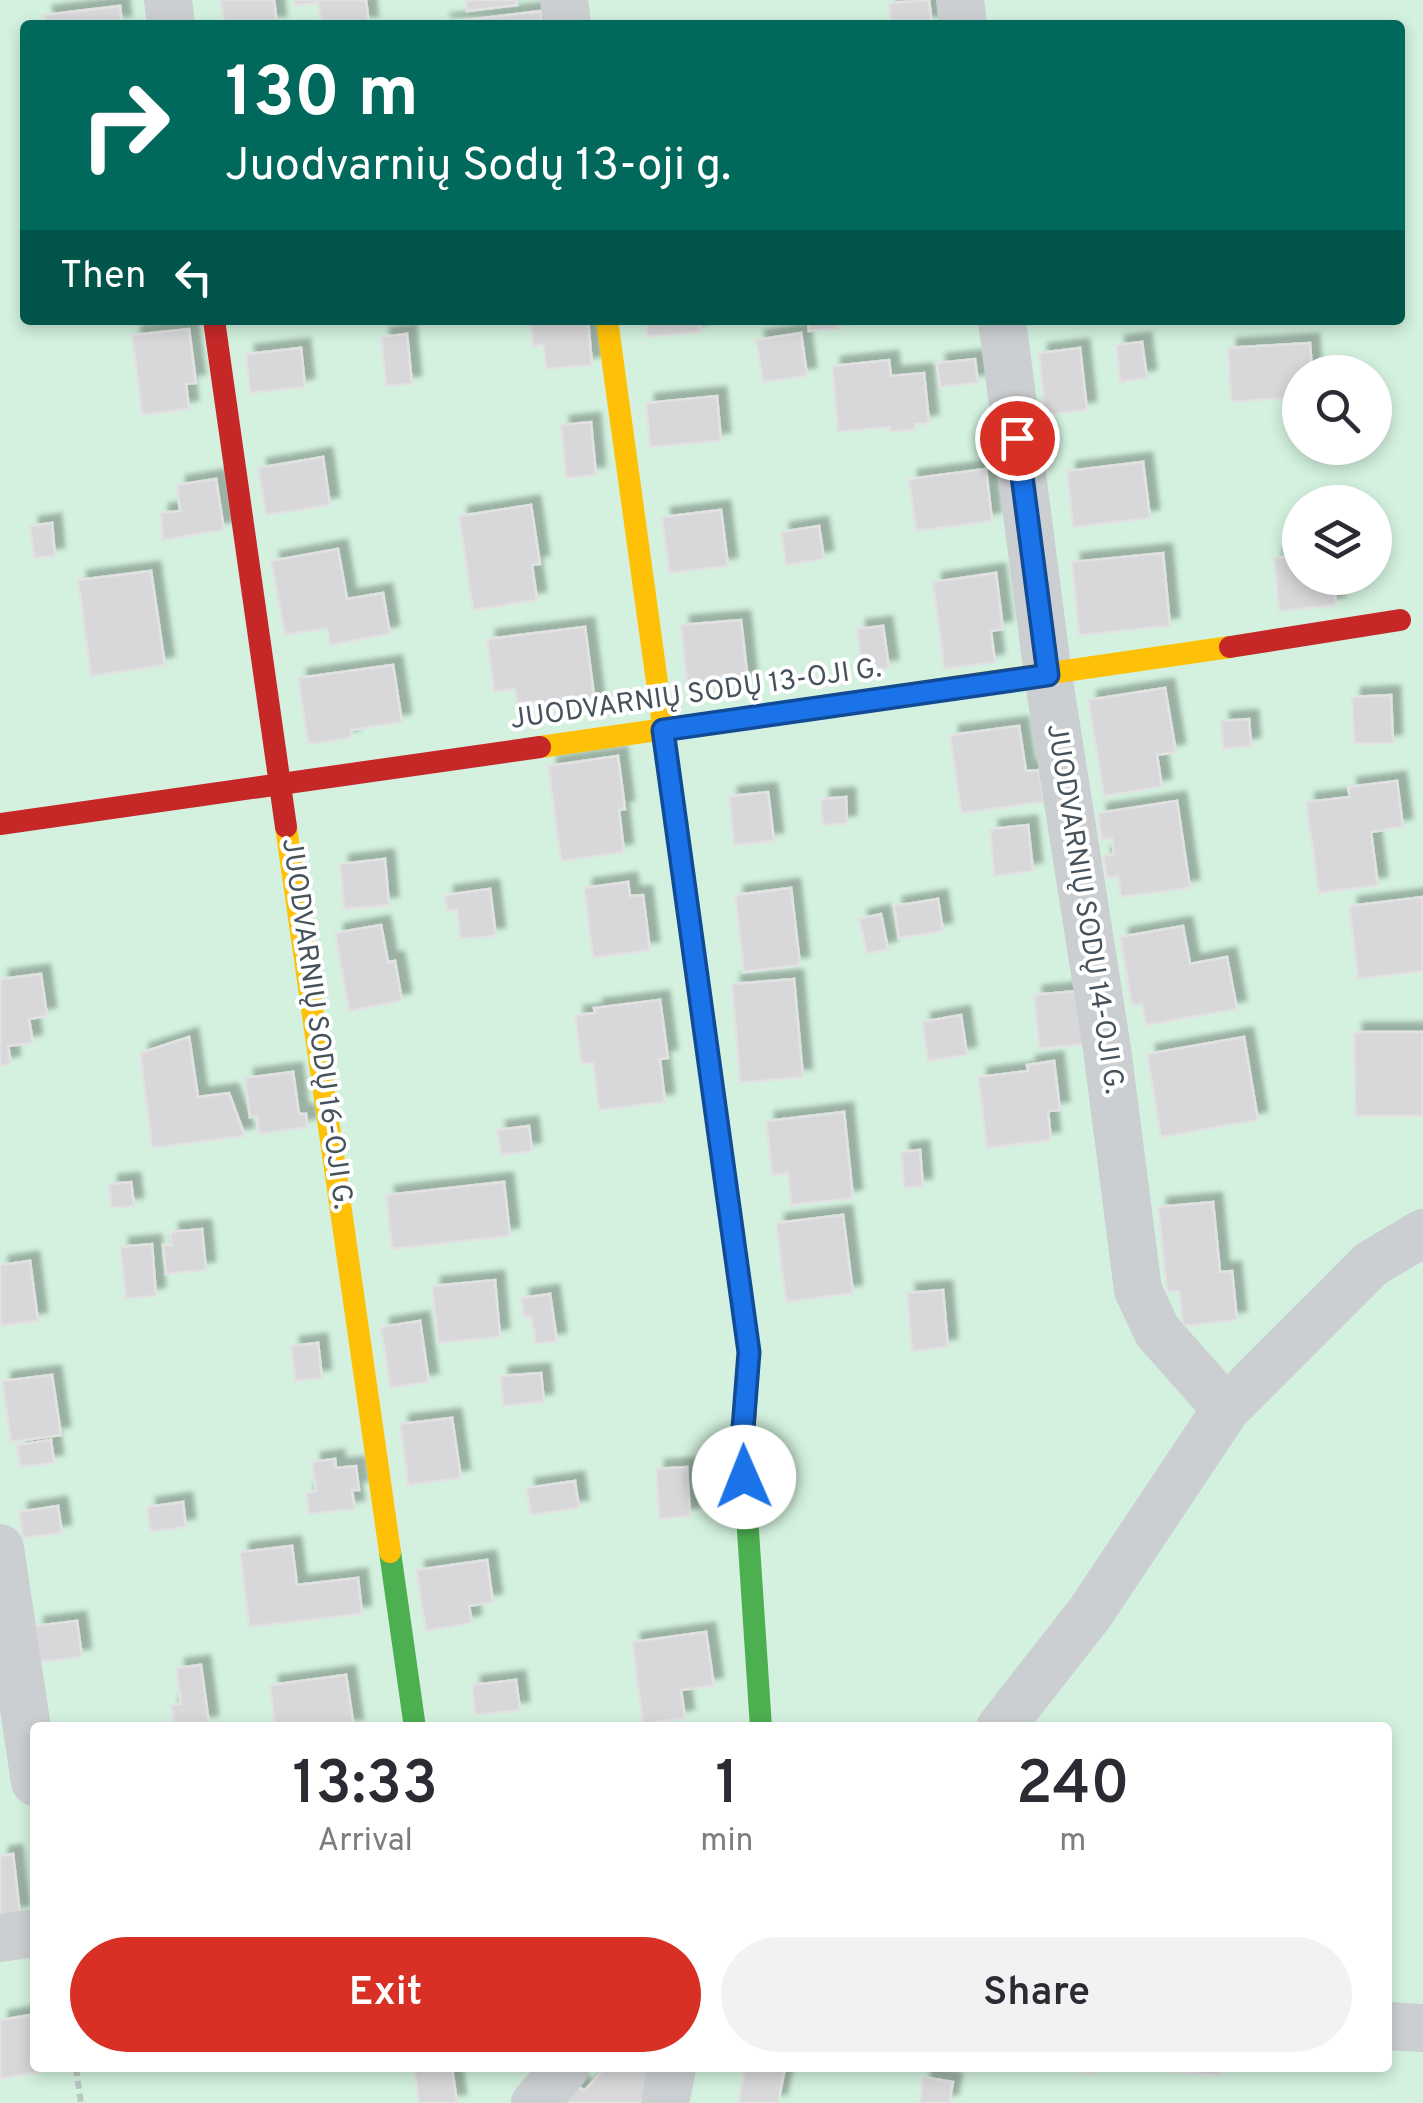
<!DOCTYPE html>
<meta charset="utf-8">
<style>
body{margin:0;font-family:Overpass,sans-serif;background:#f2f2f3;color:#2b2b33;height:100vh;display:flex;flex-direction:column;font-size:38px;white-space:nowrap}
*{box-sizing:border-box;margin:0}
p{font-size:32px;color:#7c7c81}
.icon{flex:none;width:55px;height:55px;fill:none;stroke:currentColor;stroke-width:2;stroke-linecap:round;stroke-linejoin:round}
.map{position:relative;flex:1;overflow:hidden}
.details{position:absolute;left:30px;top:1722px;width:1362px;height:350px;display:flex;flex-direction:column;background:#fff;border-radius:10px;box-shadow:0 5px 15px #0003}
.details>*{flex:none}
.banner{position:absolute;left:20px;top:20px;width:1385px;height:305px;border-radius:10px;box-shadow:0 5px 15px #0003;background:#00695c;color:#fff;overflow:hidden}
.controls{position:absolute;left:1282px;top:355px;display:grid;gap:20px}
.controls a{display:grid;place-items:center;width:110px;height:110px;border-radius:50%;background:#fff;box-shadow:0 5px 15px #0003;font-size:50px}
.pin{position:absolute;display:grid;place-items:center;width:85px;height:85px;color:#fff;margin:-42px;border:5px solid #fff;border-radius:50%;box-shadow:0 2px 10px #0007}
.me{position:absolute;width:110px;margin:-55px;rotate:359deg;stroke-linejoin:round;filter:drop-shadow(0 0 8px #0008)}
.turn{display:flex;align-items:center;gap:35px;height:210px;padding:0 40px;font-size:45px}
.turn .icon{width:130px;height:130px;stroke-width:2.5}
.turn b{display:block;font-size:70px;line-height:85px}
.then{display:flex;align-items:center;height:95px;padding:0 40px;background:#0003;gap:20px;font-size:38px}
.eta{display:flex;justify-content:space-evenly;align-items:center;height:170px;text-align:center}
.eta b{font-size:60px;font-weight:600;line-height:70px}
.button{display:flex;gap:20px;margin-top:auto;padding:20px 40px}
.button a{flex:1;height:115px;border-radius:60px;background:#d93025;color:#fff;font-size:40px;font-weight:600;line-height:115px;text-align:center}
.button a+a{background:#f2f2f3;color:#2b2b33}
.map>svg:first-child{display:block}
.green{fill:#d3f1de;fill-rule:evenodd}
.building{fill:#d8d8da;stroke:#e2e2e3;stroke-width:2.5;filter:url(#shadow)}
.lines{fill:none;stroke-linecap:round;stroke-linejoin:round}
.path{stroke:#b9c6c1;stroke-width:6;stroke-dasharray:8 5;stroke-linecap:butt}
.street{stroke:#cccfd1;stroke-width:48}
.fast{stroke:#4caf50;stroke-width:22}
.slow{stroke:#ffc107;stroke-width:22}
.jam{stroke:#c62828;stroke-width:22}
.route-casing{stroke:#114b97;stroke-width:25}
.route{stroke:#1a73e8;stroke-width:18}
.labels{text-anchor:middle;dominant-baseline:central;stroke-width:8;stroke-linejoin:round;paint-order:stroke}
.street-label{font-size:28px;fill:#46535d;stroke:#fff}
</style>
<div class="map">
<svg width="1423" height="2103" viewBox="0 0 1423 2103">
<defs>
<filter id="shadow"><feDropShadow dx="9" dy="-9" stdDeviation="2.5" flood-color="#0004"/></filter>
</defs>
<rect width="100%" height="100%" fill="#f1f0f0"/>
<path class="green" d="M0,0h1423v2103h-1423zM25,25h1375v295h-1375zM1300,372h75v76h-75zM1300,502h75v76h-75zM35,1728h1353v340h-1353z"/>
<path class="building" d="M221,0h53l3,25h-53z
M294,0h72l3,25h-48l-3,-22 -23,2z
M466,0h50l1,5 -50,6z
M929,0l3,25h-41l-2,-22z
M120,6l2,19h-76l-2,-10z
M541,11l1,14h-100v-2z
M530,320h58l4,45 -46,4 -3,-24 -10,1z
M646,320h53l1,12 -53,5z
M808,320h30l1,8 -30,3z
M189,329l7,54 -10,1 3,25 -47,6 -10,-80z
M801,333l6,43 -44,6 -7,-42z
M407,334l5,50 -26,2 -5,-49z
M1142,342l5,36 -27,4 -4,-37z
M1310,343l2,29h-12v25l-69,5 -3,-54z
M301,348l4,39 -55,6 -4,-39z
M1080,348l7,62 -42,5 -6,-62z
M975,359l3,24 -38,4 -3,-24z
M889,360l2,16 33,-3 5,50 -14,1v5l-24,3 -1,-5 -52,5 -6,-66z
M717,396l4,45 -71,6 -4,-44z
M591,422l5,53 -30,3 -5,-53z
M323,457l7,48 -64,10 -8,-47z
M1143,462l7,56 -77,9 -6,-56z
M986,469l6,52 -76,10 -7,-52z
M216,479l8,51 -61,10 -3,-27 20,-2 -3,-26z
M531,505l9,59 -8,1 5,35 -64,10 -14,-94z
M721,510l7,56 -59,7 -7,-56z
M52,523l3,33 -21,2 -4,-32z
M819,526l5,33 -38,6 -5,-33z
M338,549l9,50 36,-6 7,41 -60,11 -3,-17 -42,7 -14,-74z
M1163,553l7,73 -91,9 -7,-73z
M1300,555v23h33l3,27 -57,6 -5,-53z
M151,571l14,94 -74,11 -13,-96z
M996,573l7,56 -12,2 4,31 -51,7 -11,-87z
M741,620l7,62 -61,6 -6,-63z
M883,626l6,42 -27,3 -5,-42z
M585,627l10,76 -54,7 -1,-9 -23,2 -2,-14 -21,3 -7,-53z
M393,665l9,57 -51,8v8l-43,6 -10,-66z
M1165,688l11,64 -19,3 5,32 -58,9 -16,-96z
M1391,695l2,48 -39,1 -2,-47z
M1249,719l2,27 -28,3 -2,-28z
M1019,726l7,45 13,-1 5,32 -83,11 -11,-78z
M618,756l7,53 -6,1 5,42 -63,9 -13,-95z
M1397,781l6,46 -32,5 7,53 -59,8 -13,-91 44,-5 -2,-10z
M768,792l6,49 -40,4 -5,-49z
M846,797l1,27 -25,1 -1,-26z
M1177,801l13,87 -69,9 -3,-21 -11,2 -4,-22 11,-2 -2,-16 -10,2 -4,-27z
M1028,825l5,46 -39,5 -4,-47z
M385,859l4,46 -45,4 -4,-45z
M628,882l2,14 13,-1 7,55 -57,8 -9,-70z
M791,888l9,77 -56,7 -9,-77z
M490,889l6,47 -36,3 -3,-29 -10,1 -2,-16z
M1423,897v74l-65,8 -9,-73z
M938,899l5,32 -44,7 -5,-32z
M881,914l7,35 -21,5 -8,-35z
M381,925l7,37 7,-1 7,40 -53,10 -14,-78z
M1183,926l7,38 37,-7 10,52 -91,16 -4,-21 -10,2 -12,-69z
M41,974l6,42 -18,3 4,24 -25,3 3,18 -11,2v-87z
M794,979l9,98 -63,6 -8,-99z
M1087,990l6,53 -54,6 -5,-54z
M660,1000l8,58 -8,1 5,43 -66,8 -6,-47 -12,1 -6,-49 20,-2 -1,-5z
M961,1015l6,40 -39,6 -6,-39z
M1354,1032h69v84h-68z
M189,1037l9,60 31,-4 16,43 -93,12 -12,-95z
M1244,1037l14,83 -97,17 -14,-83z
M1054,1061l6,49 -12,1 3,29 -64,8 -9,-71 50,-6 -1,-6z
M293,1072l6,42h7l1,13 -48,7 -2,-18 -7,1 -5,-39z
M844,1112l9,86 -62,7 -3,-32 -16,2 -6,-54z
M529,1126l3,25 -31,4 -4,-25z
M920,1150l3,37 -19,1 -3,-36z
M131,1182l3,24 -23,2 -2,-24z
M504,1182l6,54 -118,13 -6,-54z
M1213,1202l7,70 12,-1 5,49 -54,6 -4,-35 -12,1 -9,-85z
M843,1215l10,78 -67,9 -10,-79z
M202,1229l4,41 -40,4 -3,-29h9l-2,-13z
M152,1244l4,52 -30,3 -6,-52z
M30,1261l8,60 -38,5v-61z
M495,1280l5,57 -62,6 -6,-57z
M943,1290l5,57 -36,4 -5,-58z
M550,1294l7,47 -21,3 -5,-28 -7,1 -3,-19z
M420,1321l9,61 -39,6 -9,-61z
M318,1343l4,35 -27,3 -4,-35z
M541,1373l3,29 -41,4 -3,-30z
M52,1375l9,60 -50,7 -9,-61z
M452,1418l9,60 -53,7 -8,-61z
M51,1440l3,23 -34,4 -3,-22z
M335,1459l1,9 20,-2 3,24h-7l3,19 -46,5 -3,-21 10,-2 -4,-29z
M687,1467l3,49 -31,3 -3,-50z
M575,1481l4,27 -48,7 -5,-27z
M183,1502l3,25 -35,5 -4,-25z
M58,1506l4,27 -39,5 -4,-26z
M292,1546l5,39 61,-7 4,36 -113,13 -9,-75z
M487,1560l6,42 -24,4 3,17 -46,8 -10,-61z
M77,1621l5,36 -42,5 -5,-36z
M706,1632l8,54 -33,4 4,28 -42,6 -11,-82z
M201,1665l8,59 -34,4 -4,-23 10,-1 -5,-36z
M346,1675l8,53h-79l-5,-43z
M516,1680l4,30 -45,5 -3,-30z
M13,1854l7,60 -20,3v-61z
M31,2015l4,53h5l1,4 -41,7v-59z
M414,2068h38l5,35h-38z
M605,2068h43l12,10 -22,25h-87l21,-23 12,11z
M745,2068h40l-7,35h-40z
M1056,2068h39l-1,6z
M1172,2068h49v7l-49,-3z
M923,2077l30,5 -4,21h-29z"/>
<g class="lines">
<path class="path" d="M76,2068l5,35"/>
<path class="street" d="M168,0l3,25
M564,0l3,25
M960,0l3,25
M1002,320l46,355 59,374 31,241 19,41 69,78
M0,1548l35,234
M1000,1728l90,-115 136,-204 145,-145 52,-31
M0,1938l35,-5
M1388,2026l35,2
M535,2103l30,-35
M665,2103l7,-35"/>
<path class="fast" d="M743,1455l18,273
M390,1552l25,176"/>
<path class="slow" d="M607,320l95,688
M540,747l690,-100
M286,827l104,725"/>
<path class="jam" d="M214,320l72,507
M1230,647l170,-27
M0,824l540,-77
M702,1008l47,344 -6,103"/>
</g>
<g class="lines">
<g class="route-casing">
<path id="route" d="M744,1477l-2,-36 7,-89 -86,-622 385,-55 -31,-237"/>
</g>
<use href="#route" class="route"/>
</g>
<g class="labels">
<g class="street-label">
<text transform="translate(696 695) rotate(-8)">JUODVARNIŲ SODŲ 13-OJI G.</text>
<text transform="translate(1084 909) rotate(81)">JUODVARNIŲ SODŲ 14-OJI G.</text>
<text transform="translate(316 1024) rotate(82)">JUODVARNIŲ SODŲ 16-OJI G.</text>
</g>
</g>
</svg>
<div class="controls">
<a><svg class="icon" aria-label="search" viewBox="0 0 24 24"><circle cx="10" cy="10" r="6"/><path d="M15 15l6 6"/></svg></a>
<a><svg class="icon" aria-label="layers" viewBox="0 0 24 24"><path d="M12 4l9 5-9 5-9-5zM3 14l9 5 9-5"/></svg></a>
</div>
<div class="pin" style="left:1017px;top:438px;background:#d93025"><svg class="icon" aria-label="arrive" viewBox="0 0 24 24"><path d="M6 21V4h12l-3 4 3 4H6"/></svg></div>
<svg class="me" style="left:744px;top:1477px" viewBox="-20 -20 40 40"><circle r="19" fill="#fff"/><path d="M0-13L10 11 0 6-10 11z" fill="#1a73e8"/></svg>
<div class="banner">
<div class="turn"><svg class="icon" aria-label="right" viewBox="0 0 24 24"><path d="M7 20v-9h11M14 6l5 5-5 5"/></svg><div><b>130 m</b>Juodvarnių Sodų 13-oji g.</div></div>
<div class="then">Then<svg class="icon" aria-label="left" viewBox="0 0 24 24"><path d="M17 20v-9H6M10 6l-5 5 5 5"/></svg></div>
</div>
<section class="details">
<div class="eta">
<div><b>13:33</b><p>Arrival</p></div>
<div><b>1</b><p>min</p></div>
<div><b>240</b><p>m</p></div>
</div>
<div class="button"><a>Exit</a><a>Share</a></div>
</section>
</div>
